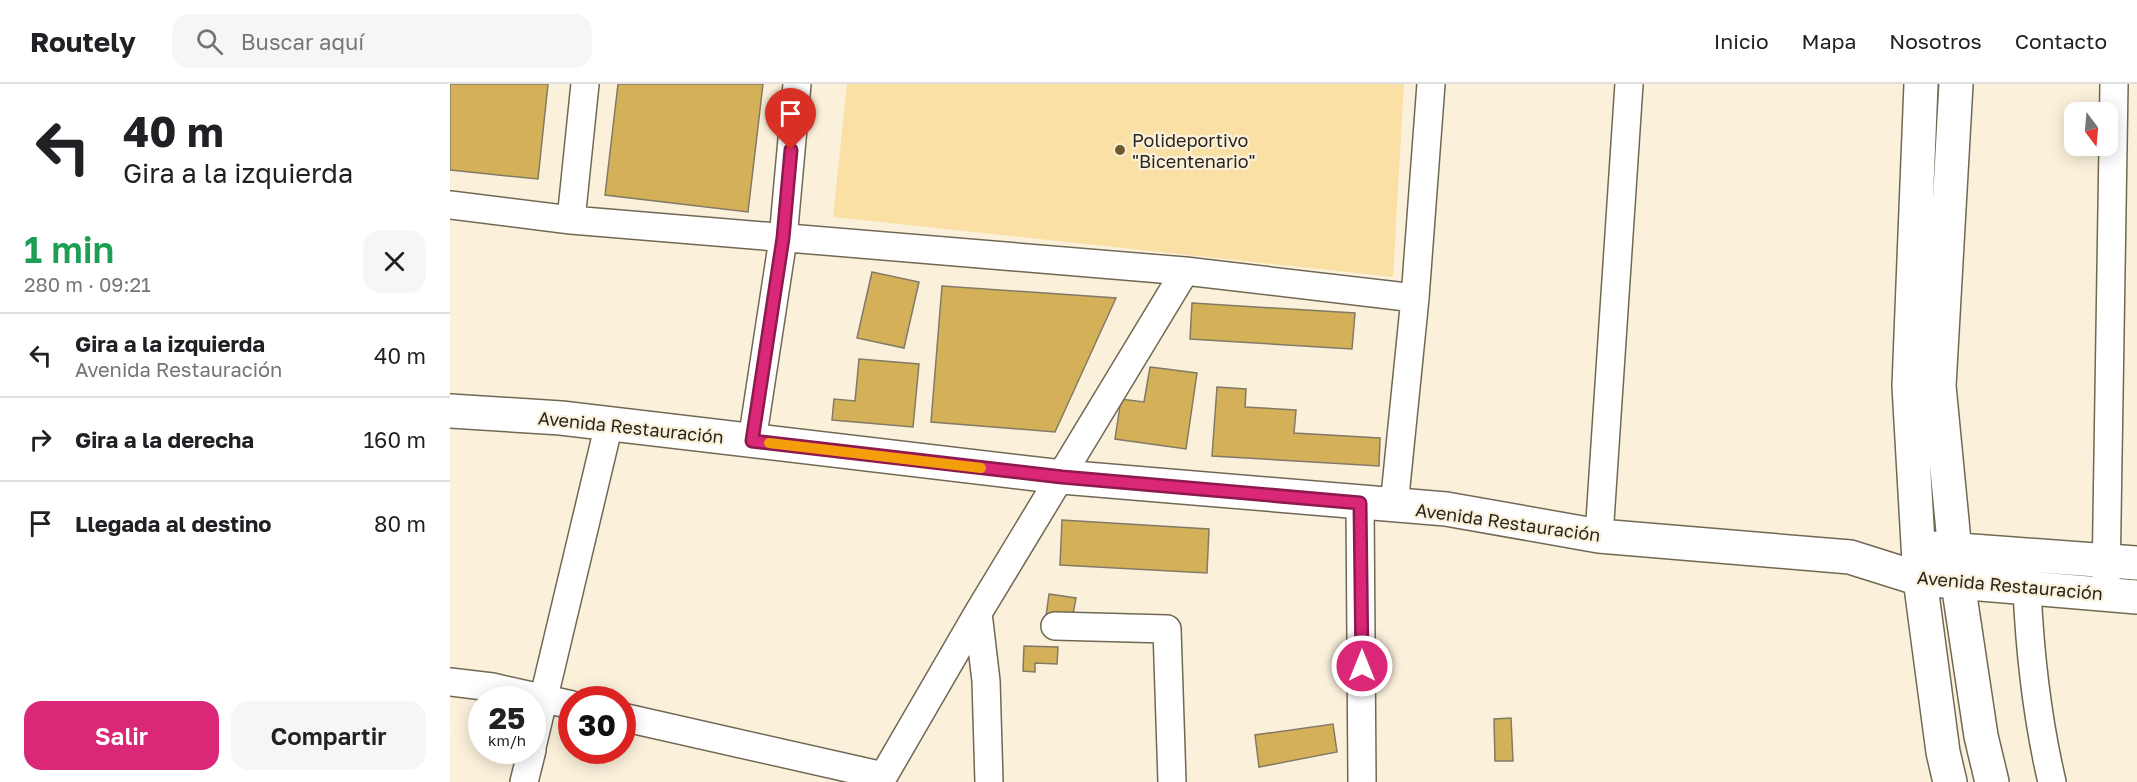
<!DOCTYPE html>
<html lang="es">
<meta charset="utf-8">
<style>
body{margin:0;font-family:"Golos Text",sans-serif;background:#f6f6f6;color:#202124;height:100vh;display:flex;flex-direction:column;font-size:22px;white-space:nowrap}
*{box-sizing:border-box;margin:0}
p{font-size:20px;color:#757577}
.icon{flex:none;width:33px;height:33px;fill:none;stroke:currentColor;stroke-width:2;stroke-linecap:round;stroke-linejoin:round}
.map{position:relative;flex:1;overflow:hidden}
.details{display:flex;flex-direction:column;background:#fff;width:450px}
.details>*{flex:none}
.banner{background:#fff;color:#202124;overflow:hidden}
.needle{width:39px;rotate:164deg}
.tools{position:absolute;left:1614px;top:18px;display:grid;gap:12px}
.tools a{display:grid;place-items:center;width:54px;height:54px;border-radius:12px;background:#fff;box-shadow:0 3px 15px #0003;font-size:30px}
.speed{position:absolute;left:18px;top:602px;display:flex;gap:12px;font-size:30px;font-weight:700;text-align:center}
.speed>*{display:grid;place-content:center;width:78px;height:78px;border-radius:50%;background:#fff;box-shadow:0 3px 15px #0003;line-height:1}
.speed small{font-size:15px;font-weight:400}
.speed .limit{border:9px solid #d22;background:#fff;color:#111}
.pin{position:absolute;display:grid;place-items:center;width:51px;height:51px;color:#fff;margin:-62px -26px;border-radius:50% 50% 50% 0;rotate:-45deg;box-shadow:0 0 6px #0007}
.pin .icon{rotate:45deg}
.me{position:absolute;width:66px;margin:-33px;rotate:0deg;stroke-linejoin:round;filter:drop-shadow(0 0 4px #0008)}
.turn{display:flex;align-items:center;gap:21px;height:126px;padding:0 24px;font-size:27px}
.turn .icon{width:78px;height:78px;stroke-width:2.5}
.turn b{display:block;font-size:42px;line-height:51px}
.round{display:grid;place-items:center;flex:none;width:63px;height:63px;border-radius:18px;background:#f6f6f6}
.headline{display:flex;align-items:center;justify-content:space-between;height:102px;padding:0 24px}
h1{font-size:36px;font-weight:600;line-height:45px;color:#1e9e55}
.button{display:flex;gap:12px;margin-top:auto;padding:12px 24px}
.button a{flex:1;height:69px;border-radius:18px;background:#db2777;color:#fff;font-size:24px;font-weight:600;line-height:69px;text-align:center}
.button a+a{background:#f6f6f6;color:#202124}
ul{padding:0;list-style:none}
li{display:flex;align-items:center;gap:18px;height:84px;padding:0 24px;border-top:2px solid #e0e0e0}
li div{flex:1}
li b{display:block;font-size:22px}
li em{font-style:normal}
header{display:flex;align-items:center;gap:36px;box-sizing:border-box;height:84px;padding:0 30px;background:#fff;border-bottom:2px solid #e0e0e0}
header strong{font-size:28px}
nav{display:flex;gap:33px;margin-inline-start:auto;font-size:21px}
.search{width:420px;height:54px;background:#f6f6f6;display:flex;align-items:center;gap:15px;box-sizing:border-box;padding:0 21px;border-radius:18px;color:#757577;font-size:22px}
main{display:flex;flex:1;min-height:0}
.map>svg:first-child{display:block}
.green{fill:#fbe0a5}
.building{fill:#d4b059;stroke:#837a66;stroke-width:1.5}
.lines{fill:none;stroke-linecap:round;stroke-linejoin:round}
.street-casing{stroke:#716854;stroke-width:30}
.secondary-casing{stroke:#716854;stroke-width:36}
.street{stroke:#fff;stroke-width:27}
.secondary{stroke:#fff;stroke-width:33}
.route-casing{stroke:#8e194d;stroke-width:15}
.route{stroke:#db2777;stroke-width:10}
.slow{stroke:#f59e0b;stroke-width:10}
.poi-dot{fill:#6f5b2a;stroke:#fbf1db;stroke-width:2}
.labels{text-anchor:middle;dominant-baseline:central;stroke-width:4.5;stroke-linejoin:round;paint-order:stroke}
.poi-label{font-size:18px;fill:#29261e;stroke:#fbf1db;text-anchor:start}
.street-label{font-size:18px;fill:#29261e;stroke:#fbf1db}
</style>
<header>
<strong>Routely</strong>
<div class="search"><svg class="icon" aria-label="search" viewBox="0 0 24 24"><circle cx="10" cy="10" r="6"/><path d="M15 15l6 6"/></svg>Buscar aquí</div>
<nav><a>Inicio</a><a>Mapa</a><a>Nosotros</a><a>Contacto</a></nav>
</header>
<main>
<section class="details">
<div class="banner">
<div class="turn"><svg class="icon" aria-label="left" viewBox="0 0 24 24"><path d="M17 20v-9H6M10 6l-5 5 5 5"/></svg><div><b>40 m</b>Gira a la izquierda</div></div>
</div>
<div class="headline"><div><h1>1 min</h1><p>280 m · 09:21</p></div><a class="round"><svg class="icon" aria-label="close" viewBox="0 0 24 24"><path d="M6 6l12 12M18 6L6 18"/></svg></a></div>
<ul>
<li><svg class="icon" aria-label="left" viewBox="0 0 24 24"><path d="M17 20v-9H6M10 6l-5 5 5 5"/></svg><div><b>Gira a la izquierda</b><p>Avenida Restauración</p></div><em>40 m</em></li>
<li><svg class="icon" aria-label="right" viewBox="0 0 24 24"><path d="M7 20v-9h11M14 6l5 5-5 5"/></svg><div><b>Gira a la derecha</b></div><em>160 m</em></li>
<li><svg class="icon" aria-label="arrive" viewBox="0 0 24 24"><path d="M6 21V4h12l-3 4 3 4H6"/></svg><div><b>Llegada al destino</b></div><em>80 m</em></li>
</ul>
<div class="button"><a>Salir</a><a>Compartir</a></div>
</section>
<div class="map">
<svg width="1687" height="698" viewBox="0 0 1687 698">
<rect width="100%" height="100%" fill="#fbf1db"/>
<path class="green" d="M397,0h557l-11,193 -560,-60z"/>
<path class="building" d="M0,0h98l-10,95 -88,-9z
M168,0h145l-15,128 -143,-17z
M422,188l47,10 -15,66 -47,-10z
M492,202l174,12 -61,134 -124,-10z
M742,219l163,10 -3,36 -162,-10z
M409,275l60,5 -6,63 -81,-7 2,-21 21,2z
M700,283l47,6 -11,76 -71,-10 6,-40 23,3z
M767,303l29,2 -1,18 51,3 -2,23 86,5 -1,28 -167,-10z
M612,436l147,9 -2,44 -147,-8z
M599,510l27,4 -4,22 -26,-4z
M574,562l34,1 -1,17 -22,-1v9l-12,-1z
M1061,634l2,43h-18l-1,-42z
M883,640l4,28 -78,15 -4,-32z"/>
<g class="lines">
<g class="street-casing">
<path id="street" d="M0,121l121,15 614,51 230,27
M121,136l14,-136
M302,357l31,-202 14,-155
M910,419l2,279
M944,422l21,-208 16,-214
M1149,452l30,-452
M1656,497l8,-497
M1577,506c3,65 10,128 25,192
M528,529l8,68 3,101
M605,542l112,3 5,153
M0,598l42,5 80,18
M172,633l261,59
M82,663l77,-323
M74,698l8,-32
M430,698l98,-169 207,-342"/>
</g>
<g class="secondary-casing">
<path id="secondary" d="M1471,0l-12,302 11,193 23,173 7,30
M1506,0l-17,302 19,197 23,153 11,46
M0,327l111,7 501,59 384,32 153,27 251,21 70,22 217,18
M1482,464l205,15"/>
</g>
<use href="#street" class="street"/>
<use href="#secondary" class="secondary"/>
</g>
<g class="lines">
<g class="route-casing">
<path id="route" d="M341,66l-8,88 -31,203 310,36 298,26 2,163"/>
</g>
<use href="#route" class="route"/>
<path class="slow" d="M319,359l212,25"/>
</g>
<circle class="poi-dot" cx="670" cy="66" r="6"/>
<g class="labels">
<g class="poi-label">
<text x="682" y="56">Polideportivo<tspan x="682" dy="21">"Bicentenario"</tspan></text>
</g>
<g class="street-label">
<text transform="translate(181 343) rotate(6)">Avenida Restauración</text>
<text transform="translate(1058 438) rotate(8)">Avenida Restauración</text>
<text transform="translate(1560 501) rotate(5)">Avenida Restauración</text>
</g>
</g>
</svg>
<div class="tools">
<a><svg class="needle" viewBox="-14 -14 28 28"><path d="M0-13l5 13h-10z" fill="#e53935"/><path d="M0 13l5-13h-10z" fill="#757577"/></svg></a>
</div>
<div class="speed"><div>25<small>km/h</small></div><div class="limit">30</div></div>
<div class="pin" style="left:341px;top:66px;background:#d93025"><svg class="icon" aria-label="arrive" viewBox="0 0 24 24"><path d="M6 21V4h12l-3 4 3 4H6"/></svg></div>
<svg class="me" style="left:912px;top:582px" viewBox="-20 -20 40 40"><circle r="17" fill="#db2777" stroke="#fff" stroke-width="3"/><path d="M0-11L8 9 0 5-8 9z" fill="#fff"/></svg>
</div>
</main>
